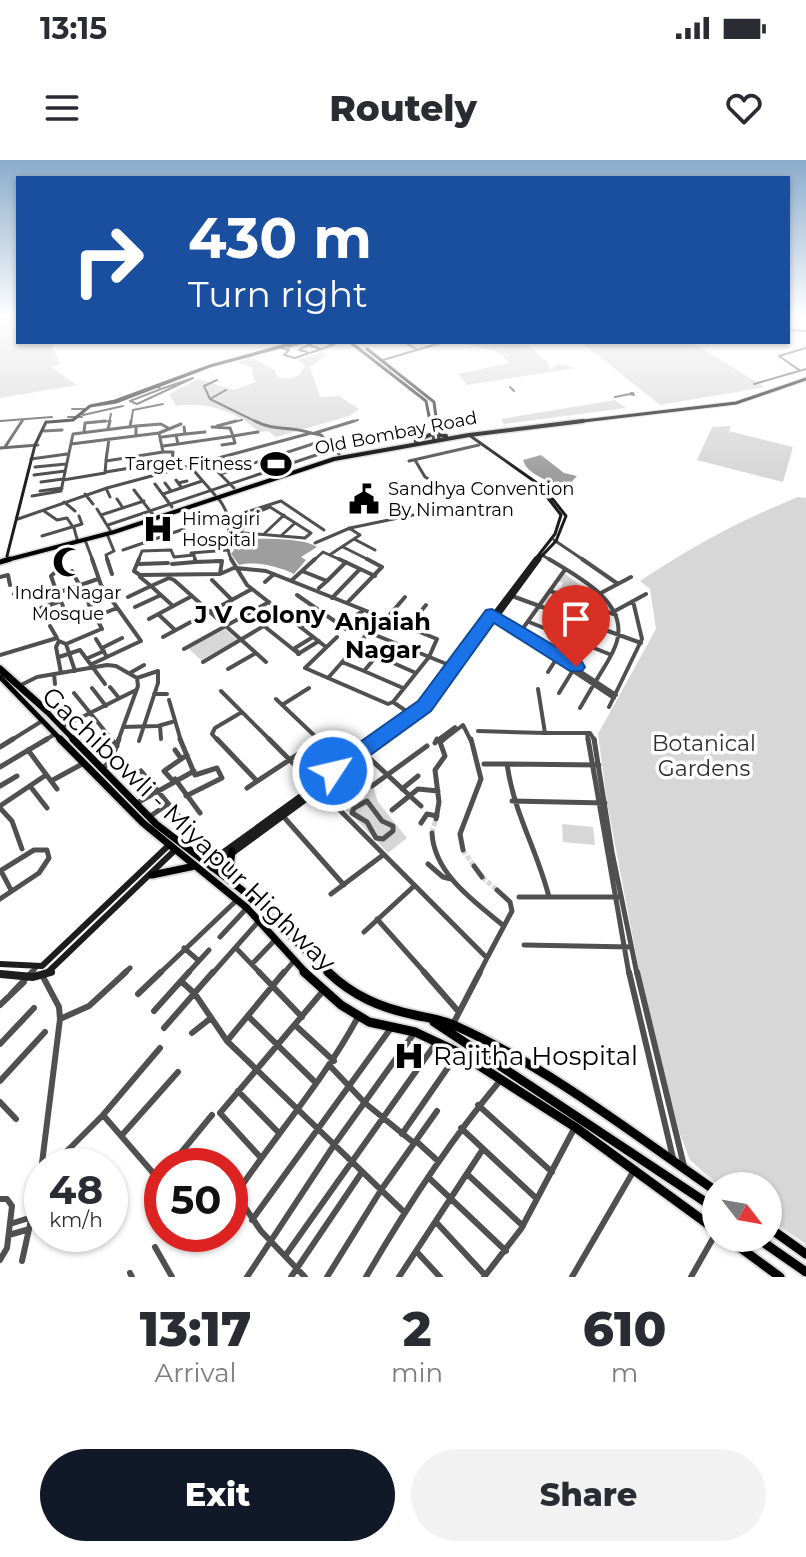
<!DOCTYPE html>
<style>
body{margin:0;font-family:Montserrat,sans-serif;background:#f2f2f3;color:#2b2b33;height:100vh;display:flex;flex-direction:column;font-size:30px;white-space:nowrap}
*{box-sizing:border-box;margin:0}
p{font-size:26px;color:#7c7c81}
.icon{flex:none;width:44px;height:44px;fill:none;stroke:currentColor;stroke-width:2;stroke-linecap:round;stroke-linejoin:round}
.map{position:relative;height:1117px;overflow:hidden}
.side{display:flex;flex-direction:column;background:#fff;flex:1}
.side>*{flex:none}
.banner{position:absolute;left:16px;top:16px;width:774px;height:168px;border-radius:0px;box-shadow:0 2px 6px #0004;background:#1a4fa0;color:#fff;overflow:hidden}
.needle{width:52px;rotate:121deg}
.tools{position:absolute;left:702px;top:1012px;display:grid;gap:16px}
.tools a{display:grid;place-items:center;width:80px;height:80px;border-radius:50%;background:#fff;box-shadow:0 2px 6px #0004;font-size:40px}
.speed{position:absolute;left:24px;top:988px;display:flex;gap:16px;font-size:40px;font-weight:700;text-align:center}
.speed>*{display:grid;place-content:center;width:104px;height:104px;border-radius:50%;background:#fff;box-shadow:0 2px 6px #0004;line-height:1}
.speed small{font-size:20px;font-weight:400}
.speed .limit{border:12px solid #d22;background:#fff;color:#111}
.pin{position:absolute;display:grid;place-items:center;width:68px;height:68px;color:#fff;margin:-82px -34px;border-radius:50% 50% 50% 0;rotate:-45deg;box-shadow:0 0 8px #0007}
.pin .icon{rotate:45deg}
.me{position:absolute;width:88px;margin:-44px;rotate:55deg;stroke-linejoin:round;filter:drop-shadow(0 0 6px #0008)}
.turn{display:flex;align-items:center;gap:28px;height:168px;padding:0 40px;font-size:36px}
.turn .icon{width:104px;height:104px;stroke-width:2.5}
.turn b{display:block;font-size:56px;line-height:68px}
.eta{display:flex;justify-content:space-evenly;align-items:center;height:136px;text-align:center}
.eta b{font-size:48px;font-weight:800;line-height:56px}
.cta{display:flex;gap:16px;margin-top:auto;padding:16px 40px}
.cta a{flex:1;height:92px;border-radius:48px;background:#111827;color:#fff;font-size:32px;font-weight:800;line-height:92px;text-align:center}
.cta a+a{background:#f2f2f3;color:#2b2b33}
.status{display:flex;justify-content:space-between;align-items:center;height:56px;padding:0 40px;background:#fff;direction:ltr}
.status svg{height:22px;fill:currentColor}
header{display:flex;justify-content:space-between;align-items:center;height:104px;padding:0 40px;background:#fff;font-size:36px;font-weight:800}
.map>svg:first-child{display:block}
.green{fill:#d7d7d7}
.water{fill:#9e9e9e}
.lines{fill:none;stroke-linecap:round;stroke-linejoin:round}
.street-tunnel{stroke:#d9d9d9;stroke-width:5;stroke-dasharray:5 2;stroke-linecap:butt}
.primary-far4-casing{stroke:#dbdbdb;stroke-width:5}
.primary-far3-casing{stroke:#dbdbdb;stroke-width:7}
.primary-far2-casing{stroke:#dbdbdb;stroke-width:9}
.primary-far1-casing{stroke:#dbdbdb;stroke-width:11}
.primary-casing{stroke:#dbdbdb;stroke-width:13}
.highway-casing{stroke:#dbdbdb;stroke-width:11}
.street-far4{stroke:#505050;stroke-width:2}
.street-far3{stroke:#505050;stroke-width:3}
.street-far2{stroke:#505050;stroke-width:4}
.street-far1{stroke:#505050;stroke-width:5}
.street{stroke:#505050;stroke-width:6}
.secondary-far3{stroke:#1d1d1d;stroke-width:3}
.secondary-far2{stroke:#1d1d1d;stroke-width:5}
.secondary-far1{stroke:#1d1d1d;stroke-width:6}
.secondary{stroke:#1d1d1d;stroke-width:8}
.primary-far4{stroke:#000;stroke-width:3}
.primary-far3{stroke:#000;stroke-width:4}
.primary-far2{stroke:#000;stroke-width:5}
.primary-far1{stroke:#000;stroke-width:7}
.primary{stroke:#000;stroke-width:9}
.highway{stroke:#000;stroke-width:7}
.route{fill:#1a73e8;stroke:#114b97;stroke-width:2}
.labels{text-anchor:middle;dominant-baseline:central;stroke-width:7;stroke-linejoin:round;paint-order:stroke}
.far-street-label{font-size:18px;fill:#000;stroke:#fff}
.far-poi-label{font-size:18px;fill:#000;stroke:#fff;text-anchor:start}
.park-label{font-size:22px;fill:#2e2e2e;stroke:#fff}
.neighbourhood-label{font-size:24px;font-weight:bold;fill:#000;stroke:#fff}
.near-street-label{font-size:26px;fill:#000;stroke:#fff}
.near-poi-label{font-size:26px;fill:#000;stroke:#fff;text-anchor:start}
</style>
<div class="status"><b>13:15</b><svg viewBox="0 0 49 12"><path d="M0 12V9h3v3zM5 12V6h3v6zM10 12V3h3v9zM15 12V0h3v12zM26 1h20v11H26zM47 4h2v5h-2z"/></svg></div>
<header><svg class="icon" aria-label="menu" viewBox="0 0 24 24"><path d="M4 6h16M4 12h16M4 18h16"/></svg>Routely<svg class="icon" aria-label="heart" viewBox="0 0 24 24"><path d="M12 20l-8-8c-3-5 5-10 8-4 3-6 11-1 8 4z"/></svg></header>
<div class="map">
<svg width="806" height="1117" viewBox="0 0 806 1117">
<rect width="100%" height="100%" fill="#fff"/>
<path class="green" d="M0,156h18v26h32l10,22 -9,3 26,18 -77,13z
M464,182h60l23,20 3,8 8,-6 18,4 -109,17 -9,-11 52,-11 -14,-12 -35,-8z
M581,182h110l74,45 -105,18z
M322,192l5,3 -17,12 10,30 19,-1 20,13 -10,7 -73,21 -8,-6 -9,1c-22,-21 -54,-31 -83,-26l-7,-12 29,-15 36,11 22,-8 -4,-6 1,-8 -15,-6 15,-4 22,12 2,7 12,2 10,-4 6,-10 -8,-5z
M615,240l11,8 -122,16 -3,-5z
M731,266l-2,5 64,16 -10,35 -86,-22 15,-33z
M798,337l8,1v746l-38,-25v-33h-49l-29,-26 -10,-26 -36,-138 -37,-193 -9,-69 58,-105 -6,-40 -10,-8c51,-34 101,-61 158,-84z
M564,413l48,36 -3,2 -51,-18 5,-10 -5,-2z
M225,469l12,11 -36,20 -13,-12z
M363,619l11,10 4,13 29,36 -19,15 -53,-55z
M562,664l31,3 2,18 -32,-3z"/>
<path class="water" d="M541,295l23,18 13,3 -13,14 -7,-2c-9,-10 -29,-12 -34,-28z
M242,379c19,0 59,-2 75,8l-16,10 5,3 -12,14c-17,-8 -37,-13 -55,-9l-8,-11z"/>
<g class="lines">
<path class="street-tunnel" d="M432,673l4,-14
M463,690l11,16
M482,717l15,13"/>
<g class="primary-far4-casing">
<path id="primary-far4" d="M566,263l170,-20 70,-24"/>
</g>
<g class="primary-far3-casing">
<path id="primary-far3" d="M437,268l3,7 6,1
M416,281l16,-7
M3,401l111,-29 220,-73 135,-24 114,-14"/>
</g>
<g class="primary-far2-casing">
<path id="primary-far2" d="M0,402l10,-3
M0,517l62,64
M45,550l30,31"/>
</g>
<g class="primary-far1-casing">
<path id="primary-far1" d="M60,579l83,84 104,85 60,66
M73,579l83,85 86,66 88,84
M232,691l-2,17 4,15
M152,715l43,-9"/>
</g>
<g class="primary-casing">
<path id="primary" d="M304,812l37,33 28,17 46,10 43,20 117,75 141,103
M328,812c25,24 53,36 87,43 13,3 29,5 41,11 93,42 176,107 260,165
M434,862l282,187
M768,1067l38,27
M727,1078l53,39
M757,1078l49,34"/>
</g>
<g class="highway-casing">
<path id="highway" d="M0,509l47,42"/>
</g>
<path class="street-far4" d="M788,170l18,1
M315,182l-7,3 13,4
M323,182l10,3 5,-3
M404,182l12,7
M288,187l17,-5
M281,188l8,2 -5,5 11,3 38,-13
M307,192l-8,-2 9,-5
M383,200l61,-18
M799,210l-20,-14 27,-8
M754,224l52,-15
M157,226l4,3 32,-11
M510,227l4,4
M226,230l-16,9 49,24
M631,233h2l1,2 -4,-1z
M615,237l15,-3
M210,239l-6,-13 13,-6
M130,241l7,3 56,-26
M130,241l31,-12
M72,249h15
M83,255l40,-9
M68,257h14
M0,261l52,-4
M21,263l2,-3
M85,263l25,-2
M109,263l2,-9
M131,263l2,-13 30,-6
M228,263l14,-3
M347,263l11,-3"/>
<path class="street-far3" d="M255,261c18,10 37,5 56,12
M136,266l25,-2 9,5
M217,266l19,-5
M130,267l1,-6
M212,267l18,1 3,8 25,-4
M108,269l2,-8
M44,271l18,-1
M84,272l1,-9 20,-2
M159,273l22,-9
M315,273l39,-12
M185,274l20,-2
M162,277l23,-3 -1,-7
M178,284l55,-8 2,7 -13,2
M163,286l15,-2 -2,-9
M5,287l17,-26
M0,288l38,-3
M31,299l36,-5
M106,300l3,-21
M415,300l10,17 11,6
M409,301l70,-16
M35,307l31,-3
M214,308l20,20
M106,312l66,-11 1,-9h-10
M195,312l20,23
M220,314l105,-34
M34,315l31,-4
M63,320l42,-7 1,-12 57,-9 -4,-19 -88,11
M176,320l6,8
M41,322l22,-3
M165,323l6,8
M178,323l9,-2
M155,324l17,23
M106,328l4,9
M134,330l20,26
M40,331l22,-3
M85,334l8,10
M163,334l39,-13
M32,336l29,-5 12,-57 63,-8v9
M218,338c22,28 2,42 14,63
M117,339l6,9
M64,342l11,9
M97,349l13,21
M44,351l13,9 10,-2 6,9
M101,355l43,-14
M231,357l50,-16 43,29
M18,359l89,-31 204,-55 10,2 18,19
M143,363l12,16
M108,365l226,-76
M74,368l3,11
M232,372l73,6 6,-5 -41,-26 -15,6 -14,18
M265,373l19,-18
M107,374l7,17 -8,4 2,6
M282,375l13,-12
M42,376l40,-12 -3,-8
M354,379l21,11
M85,380l8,21
M554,380l31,21
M315,383l35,-15 63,-13
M343,387l28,14
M123,390l61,-21
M191,393l37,-3
M331,394l29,-19 -11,-7
M542,395l10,6
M62,401l2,-16
M138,401l4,-10 29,-1 3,7 20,-2 1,6
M215,401h7
M313,401l10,-9 20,9"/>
<path class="street-far2" d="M92,399l9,26 40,56 -49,23
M107,399l5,15
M139,399l-5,12 6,4 80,-1
M195,399v3l27,-1 -2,13
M231,399l16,26 79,62
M339,399l36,17
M549,399c27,17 79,42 68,82 -4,15 -14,27 -21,40
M582,399l36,25
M139,404l29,-1
M172,404l23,-2
M236,408l30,3 171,68 -8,18 -36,45
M72,411l30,58
M302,411l25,10 19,-19
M220,414l16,-7
M0,417l8,-2 2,10
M140,417l11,9 18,-8 5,2 82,73 -28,16
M212,420l20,20
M291,421l24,-22
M265,422l9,-8
M319,428l8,-7
M550,431l66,24
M57,433l-6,-17 10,-9 1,-8
M14,434l18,2 23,-8
M599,434l32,-17
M297,435l49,34
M512,436l129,47
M128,437l23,-11 22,20
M332,438l28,-29
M347,443l35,-36 -15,-8
M89,445l20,-8
M63,446l-6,-13 41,-14
M135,447l26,-12
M41,448l20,-7
M615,451l31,-17
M158,454l17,16
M494,455l122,80
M97,456l20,-8
M493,458l121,80
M149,459l43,-23
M386,459l19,-22
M529,462l80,32
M264,466l35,28
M341,466l23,-16
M300,467l21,-14
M408,467l18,-22
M521,471l43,-60
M368,472l86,35
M163,477l89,-48
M337,477l-32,31 83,36 5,-2 19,13
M96,479l11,18
M66,484l9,27
M102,488l20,-10
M184,489l85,-47
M551,490l21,-31
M297,491l-2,-3 18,-11
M256,493l10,9
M298,494l21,-13
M0,495l57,-17 -7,-12
M377,496l10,4
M59,497l21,-7 25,34
M88,498l16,-7
M203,502l81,-48
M342,502l22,9 25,-30
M391,502l25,11
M364,511l39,17
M548,512l9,-14
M61,513l-5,-26 3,-6 7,3 33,-14
M130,513l14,-8
M54,514l1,10
M137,518l21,-7v12l-19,58
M328,518l54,-61
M21,525l16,-8 70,-12 9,1 21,12 1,8 -20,55
M110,527l9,11
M92,528l14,18
M221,531l50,50
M74,533l39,48
M559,533l29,-47
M154,534h13
M276,539l42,40
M169,540l12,41
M282,545l27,-17
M609,547l33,-68 -9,-38
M580,548l14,-24
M160,566l1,13
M62,567l74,-37
M123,567l35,-1 14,-4
M478,571l67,2 -7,-44
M545,573h45l5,8
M587,573l1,8
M10,581l32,-20
M44,581l11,-7
M218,581l-6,-7 3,-6 27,-16
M318,581l7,-5
M436,581l19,-14
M442,581l21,-16 8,16"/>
<path class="street-far1" d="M111,579l6,7
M180,579l15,36 22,-7 5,10 -36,18
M217,579l40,42
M269,579l218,219 -8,16
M588,579l41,235
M594,579l18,113 25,122
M435,583l2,-4
M0,587l13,-8
M28,590l29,39
M175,590l5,7
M366,595l42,39
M484,604h23
M0,607l47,-28
M103,608l8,-7 8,-22
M141,611l52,62
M175,619l25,34
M51,621l33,-18
M173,621l-9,-10 23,-16
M0,626l17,-10
M30,626l17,22
M372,626l55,-40
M247,628l74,-49
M402,629l16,-13
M410,636l11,10
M367,641l15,20 11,5v5l-10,8 -7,-1 -9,-16 -15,-9 2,-5z
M512,641l93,2
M137,643l57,-32
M0,646l46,-31
M0,648l12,13 10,28
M392,650l26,-21 20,2
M282,655l62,70
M149,657l19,-13
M436,659l3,-17 -4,-32 10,-14 -5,-14 4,-3
M421,663l6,-9 10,2
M432,673c2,41 43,69 72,93
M463,690l-3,-16 21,-55 -10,-40
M428,704l15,13 8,2
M474,706l8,11
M0,711l34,-21h13l2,8 -10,15 -39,26
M1,711l10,19
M331,734l52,-39
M519,737h102
M549,737c-12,-48 -35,-83 -42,-133l92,1
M377,759l49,55
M364,772l49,-45
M220,777l27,-29
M524,785l107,2
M184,788l15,13
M236,788l25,26
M487,798l25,-47 -2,-9 -13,-12
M252,804l23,-24
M31,814l6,-8
M123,814l7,-6
M159,814l78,-74
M187,814l22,-24
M212,814l46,-52
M283,814l10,-12"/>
<path class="street" d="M259,812l43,45
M424,812l34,39
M629,812l44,186
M637,812l47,194
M181,821l14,13 32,47 177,171
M11,834l21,-22
M138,834l23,-22
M0,845l24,-23
M154,851l35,-39
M248,856l68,67
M60,859l29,-13 37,-34
M453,864l27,-52
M295,865l39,36
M164,868l49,-56
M192,873l19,-15
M227,881l57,-69
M0,884l34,-36
M330,906l35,37 49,40
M0,921l45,-49
M238,931l40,41
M0,942l16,17
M478,945l74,67
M103,955l57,-67
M461,968l76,71
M402,974l56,-81
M122,975l56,-63
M416,981l22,20
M261,998l-41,-45 103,-122
M52,1006l51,-51 51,59 8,1
M170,1006l42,-51
M467,1014l56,52
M428,1017l78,74
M0,1039h7l5,7 -5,42 -7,12
M252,1060l139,-192
M436,1062l49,53
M10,1064l19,-6
M9,1075l17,-5
M155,1087l17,30
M416,1091l24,26
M285,1096l151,-213
M22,1101l18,-82 20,-160 -1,-12 -17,-32
M130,1113l2,4
M247,1117l87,-132 81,-113
M291,1117l71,-105
M305,1117l-44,-46 -25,-37c40,-59 88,-114 122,-177
M327,1117l54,-87 56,-79
M366,1117c40,-69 82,-134 133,-195
M399,1117l84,-128
M484,1117l37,-48 53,-100
M572,1117l61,-105
M691,1117l25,-44"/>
<path class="secondary-far3" d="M350,182l76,59 8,40
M367,189l67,53 5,38
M210,206l-94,36 -26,4 25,-5z
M210,206l87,-24
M210,206l89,-24
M49,262l24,-2 17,-14
M469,275l75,53 22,28 -10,25 -19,20
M7,396l28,-111 11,-23h3
M534,401l21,-27 6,-19 -20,-26"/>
<path class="secondary-far2" d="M377,581l48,-35 111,-147
M386,581l43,-32 110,-150"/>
<path class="secondary-far1" d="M207,704l173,-125
M212,708l176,-129
M0,804l42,2 127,-121
M46,814l129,-124"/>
<path class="secondary" d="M0,814l33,3 18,-5"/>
<use href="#primary-far4" class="primary-far4"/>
<use href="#primary-far3" class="primary-far3"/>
<use href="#primary-far2" class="primary-far2"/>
<use href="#primary-far1" class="primary-far1"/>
<use href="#primary" class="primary"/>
<use href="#highway" class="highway"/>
</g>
<linearGradient id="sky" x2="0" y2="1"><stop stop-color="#8aabca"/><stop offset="0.5" stop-color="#fff"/><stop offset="1" stop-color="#fff" stop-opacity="0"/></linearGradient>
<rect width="806" height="313" fill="url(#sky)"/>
<path class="route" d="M492,449l90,53 3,5 -3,4h-12l-76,-48 -63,88 -91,66h-14l-3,-6 3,-5 92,-65 68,-91z"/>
<defs>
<g id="stadium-bare" transform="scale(2.4)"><path d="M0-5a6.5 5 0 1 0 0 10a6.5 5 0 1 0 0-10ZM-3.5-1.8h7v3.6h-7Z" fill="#000" stroke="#fff" stroke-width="2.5" paint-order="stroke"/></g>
<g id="civic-bare" transform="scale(2.4)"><path d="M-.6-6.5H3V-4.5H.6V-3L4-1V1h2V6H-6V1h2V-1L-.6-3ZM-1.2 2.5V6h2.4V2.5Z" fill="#000" stroke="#fff" stroke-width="2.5" paint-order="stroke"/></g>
<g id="hospital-bare" transform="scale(2.4)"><path d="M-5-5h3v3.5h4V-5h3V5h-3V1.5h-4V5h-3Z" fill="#000" stroke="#fff" stroke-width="2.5" paint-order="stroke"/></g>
<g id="mosque-bare" transform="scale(2.4)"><path d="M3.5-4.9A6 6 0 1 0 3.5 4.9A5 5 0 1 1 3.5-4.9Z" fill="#000" stroke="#fff" stroke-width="2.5" paint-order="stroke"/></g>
</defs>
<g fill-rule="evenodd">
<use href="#stadium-bare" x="276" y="304"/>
<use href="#civic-bare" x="364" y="339"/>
<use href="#hospital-bare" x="158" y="369"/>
<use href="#mosque-bare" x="68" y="402"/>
<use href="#hospital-bare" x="409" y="896"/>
</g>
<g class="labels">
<g class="far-street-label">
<text transform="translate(396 273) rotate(-11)">Old Bombay Road</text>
</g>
<g class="far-poi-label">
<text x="252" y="304" text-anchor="end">Target Fitness</text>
<text x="388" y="329">Sandhya Convention<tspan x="388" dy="21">By Nimantran</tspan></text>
<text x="182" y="359">Himagiri<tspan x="182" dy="21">Hospital</tspan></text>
<text x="68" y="433" text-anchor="middle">Indra Nagar<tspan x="68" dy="21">Mosque</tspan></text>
</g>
<g class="park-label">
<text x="704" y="583">Botanical<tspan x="704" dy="25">Gardens</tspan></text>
</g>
<g class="neighbourhood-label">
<text x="260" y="454">J V Colony</text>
<text x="383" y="461">Anjaiah<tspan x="383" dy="28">Nagar</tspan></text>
</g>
<g class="near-street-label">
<text transform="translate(189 669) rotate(44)">Gachibowli - Miyapur Highway</text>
</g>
<g class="near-poi-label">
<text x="433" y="896">Rajitha Hospital</text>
</g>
</g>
</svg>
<div class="tools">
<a><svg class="needle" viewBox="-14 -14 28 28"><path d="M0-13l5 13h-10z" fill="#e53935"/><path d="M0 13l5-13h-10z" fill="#7c7c81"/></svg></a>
</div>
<div class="speed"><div>48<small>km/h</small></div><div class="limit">50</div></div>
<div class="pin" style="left:576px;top:507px;background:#d93025"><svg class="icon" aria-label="arrive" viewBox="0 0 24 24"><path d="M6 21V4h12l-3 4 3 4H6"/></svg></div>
<svg class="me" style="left:333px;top:611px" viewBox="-20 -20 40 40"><circle r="17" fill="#1a73e8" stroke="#fff" stroke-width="3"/><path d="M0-11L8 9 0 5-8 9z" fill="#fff"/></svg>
<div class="banner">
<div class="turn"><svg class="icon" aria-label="right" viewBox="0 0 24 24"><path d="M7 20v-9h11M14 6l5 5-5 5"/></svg><div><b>430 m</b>Turn right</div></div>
</div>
</div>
<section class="side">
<div class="eta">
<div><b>13:17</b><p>Arrival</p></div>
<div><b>2</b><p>min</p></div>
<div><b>610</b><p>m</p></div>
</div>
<div class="cta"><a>Exit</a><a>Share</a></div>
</section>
